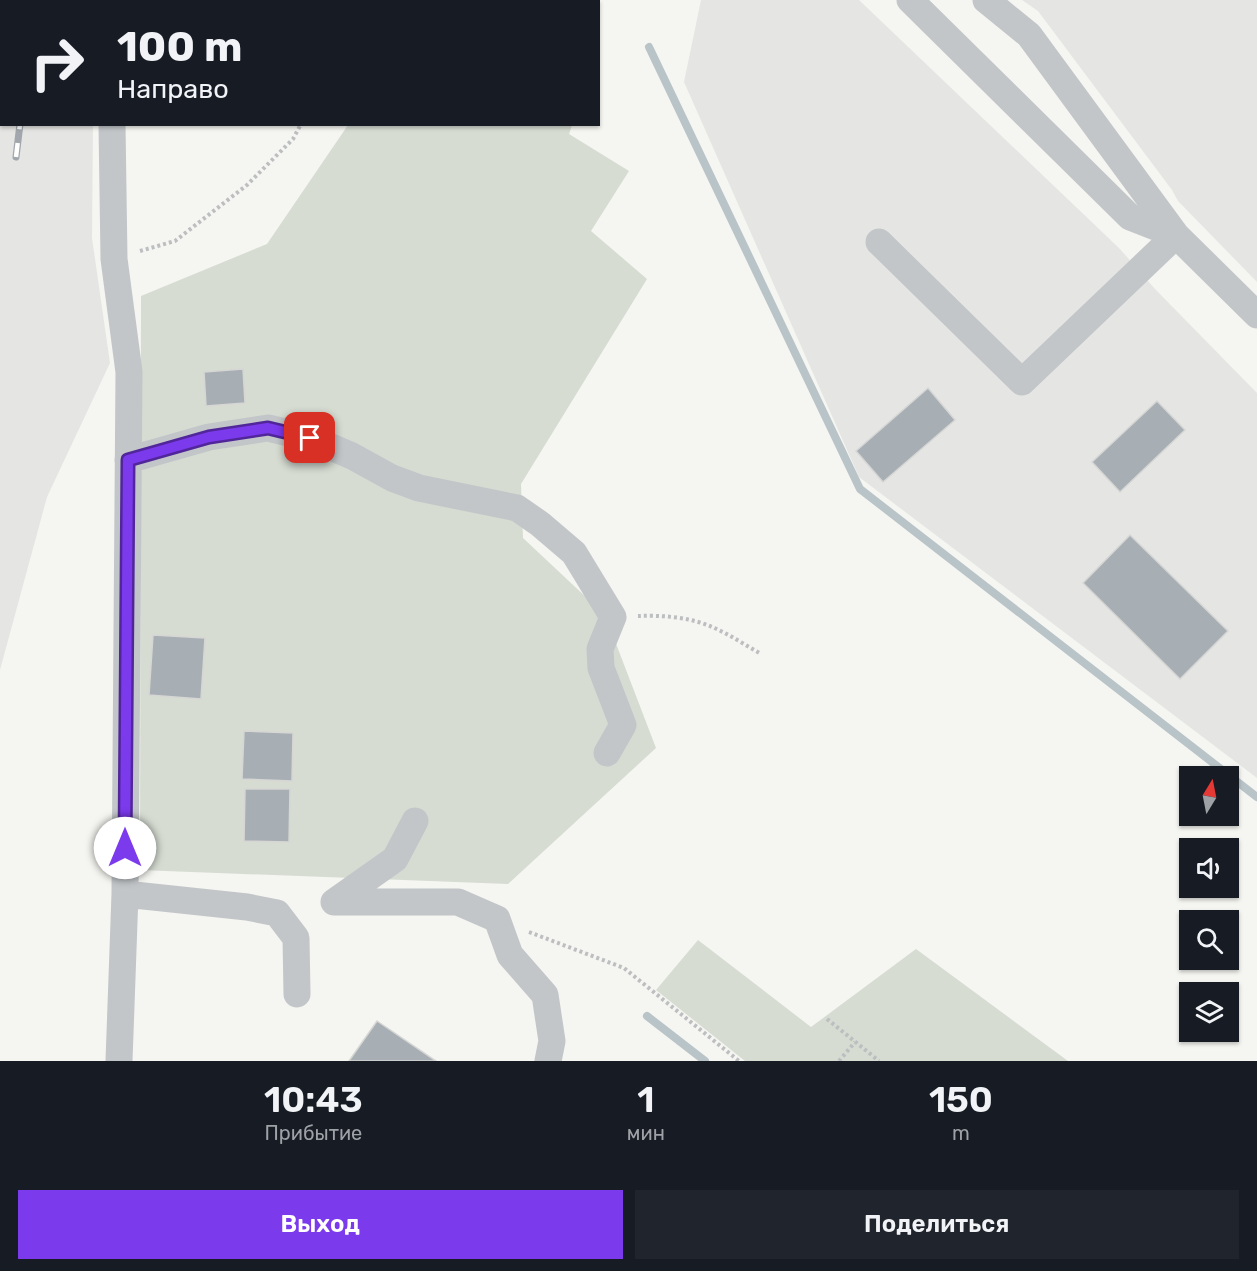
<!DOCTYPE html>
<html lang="ru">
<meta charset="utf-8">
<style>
body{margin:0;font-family:Rubik,sans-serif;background:#20242c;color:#f1f3f6;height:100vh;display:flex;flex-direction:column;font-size:22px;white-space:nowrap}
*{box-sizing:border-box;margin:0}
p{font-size:20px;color:#9ea1a6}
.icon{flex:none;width:33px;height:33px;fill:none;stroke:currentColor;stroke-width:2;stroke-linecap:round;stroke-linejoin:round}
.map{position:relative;height:1061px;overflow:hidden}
.details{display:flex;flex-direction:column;background:#171b24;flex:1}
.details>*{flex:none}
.guide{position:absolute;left:0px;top:0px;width:600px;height:126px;box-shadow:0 2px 4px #0004;background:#171b24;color:#f1f3f6;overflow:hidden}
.needle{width:39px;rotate:10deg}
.fabs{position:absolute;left:1179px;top:766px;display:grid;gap:12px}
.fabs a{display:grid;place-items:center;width:60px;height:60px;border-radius:0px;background:#171b24;box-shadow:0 2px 4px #0004;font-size:30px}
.pin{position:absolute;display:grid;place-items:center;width:51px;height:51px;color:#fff;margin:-26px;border-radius:12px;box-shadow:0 3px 9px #0006}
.me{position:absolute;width:66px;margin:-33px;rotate:0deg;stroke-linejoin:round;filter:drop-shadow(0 0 4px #0008)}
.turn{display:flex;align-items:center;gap:21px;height:126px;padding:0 18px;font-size:27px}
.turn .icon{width:78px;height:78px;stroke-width:2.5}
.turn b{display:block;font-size:42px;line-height:51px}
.eta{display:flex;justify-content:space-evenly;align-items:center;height:102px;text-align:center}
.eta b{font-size:36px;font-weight:600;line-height:42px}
.primary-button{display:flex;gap:12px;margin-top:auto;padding:12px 18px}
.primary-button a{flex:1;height:69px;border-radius:0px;background:#7c3aed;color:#fff;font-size:24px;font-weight:600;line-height:69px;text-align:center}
.primary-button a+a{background:#20242c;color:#f1f3f6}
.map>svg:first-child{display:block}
.built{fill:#e5e6e4}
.green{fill:#d6dcd2}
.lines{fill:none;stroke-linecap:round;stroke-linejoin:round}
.stream{stroke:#b9c4c8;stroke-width:8}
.building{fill:#a7afb4;stroke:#d6d6d4;stroke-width:1.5}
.path{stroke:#bcbec0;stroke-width:4;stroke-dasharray:3 3;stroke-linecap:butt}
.minor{stroke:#c2c6c9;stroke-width:27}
.rail-casing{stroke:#a1a7ac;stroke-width:7}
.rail{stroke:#fff;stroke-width:4.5;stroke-dasharray:14;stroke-linecap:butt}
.route-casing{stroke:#51269a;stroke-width:15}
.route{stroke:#7c3aed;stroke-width:10}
</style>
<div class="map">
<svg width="1257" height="1061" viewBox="0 0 1257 1061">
<rect width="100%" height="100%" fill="#f5f5f1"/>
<path class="built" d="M0,0h113l-111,2v122l91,1 -1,113 18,125 -63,134 -47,173z
M701,0h158l261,249 35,40 102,104v385l-398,-301 -175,-395z
M1022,0h235v282l-79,-81 -6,-11 -134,-179z"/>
<path class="green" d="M145,0h221l-221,2z
M348,125h224l-3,9 60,37 -38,60 56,48 -126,205 2,54 82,77 51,133 -148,136 -368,-14 1,-574 126,-52z
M698,940l113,87 105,-78 152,112h-323l-89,-71z"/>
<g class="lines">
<path class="stream" d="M649,47l211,442 397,308
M647,1016l58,45"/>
</g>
<path class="building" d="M157,0h31l-31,2z
M243,369l2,34 -39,3 -2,-34z
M928,388l27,32 -72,62 -27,-31z
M1157,401l28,29 -65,62 -28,-30z
M1130,535l98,96 -48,48 -97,-96z
M153,635l52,3 -4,61 -52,-4z
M244,731l49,2 -1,48 -50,-2z
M245,789h45l-1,53 -45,-1z
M377,1021l59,40h-87z"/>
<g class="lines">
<path class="path" d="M385,2l2,-2
M140,251l35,-10 72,-56 46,-46 8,-15
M638,616c23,-1 52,1 74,11 17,7 33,18 49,27
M529,932l95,36 115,93
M827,1019l52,42
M839,1061l16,-19"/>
<path class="minor" d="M910,0l220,217 46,18
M986,0l43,35 147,200 81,80
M132,2l1,-2
M112,124l2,135 15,113 -4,522 -6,167
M879,242l143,140 154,-147
M128,460l81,-23 59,-9 42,10 42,18 40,22 27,10 98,20 23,16 34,29 39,64 -13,32 1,19 22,57 -16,28
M125,894l122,13 30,6 19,25 1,56
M334,902h124l39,17 13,36 35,40 7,46 -4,20
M334,902l61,-43 20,-38"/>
<g class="rail-casing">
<path id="rail" d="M37,2v-2
M16,157l4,-33"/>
</g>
<use href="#rail" class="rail"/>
</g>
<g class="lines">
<g class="route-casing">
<path id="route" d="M125,848l3,-388 81,-23 59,-9 42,10"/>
</g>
<use href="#route" class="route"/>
</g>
</svg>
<div class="fabs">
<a><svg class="needle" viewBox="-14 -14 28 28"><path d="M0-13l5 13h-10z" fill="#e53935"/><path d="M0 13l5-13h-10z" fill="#9ea1a6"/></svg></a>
<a><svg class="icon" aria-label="sound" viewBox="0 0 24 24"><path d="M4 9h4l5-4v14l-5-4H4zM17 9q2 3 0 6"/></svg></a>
<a><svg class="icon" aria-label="search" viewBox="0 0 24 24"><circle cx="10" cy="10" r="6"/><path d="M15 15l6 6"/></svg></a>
<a><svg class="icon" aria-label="layers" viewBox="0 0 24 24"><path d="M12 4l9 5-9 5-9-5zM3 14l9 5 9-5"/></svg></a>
</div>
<div class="pin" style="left:310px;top:438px;background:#d93025"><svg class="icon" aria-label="arrive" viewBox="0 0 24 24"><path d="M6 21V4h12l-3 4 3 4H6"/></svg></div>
<svg class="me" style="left:125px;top:848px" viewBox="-20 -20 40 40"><circle r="19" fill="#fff"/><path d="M0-13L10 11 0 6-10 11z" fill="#7c3aed"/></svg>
<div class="guide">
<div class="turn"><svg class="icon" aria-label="right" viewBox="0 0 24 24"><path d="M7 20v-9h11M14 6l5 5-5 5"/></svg><div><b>100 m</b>Направо</div></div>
</div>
</div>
<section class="details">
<div class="eta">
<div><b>10:43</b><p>Прибытие</p></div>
<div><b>1</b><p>мин</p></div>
<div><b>150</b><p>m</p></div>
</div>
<div class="primary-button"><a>Выход</a><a>Поделиться</a></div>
</section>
